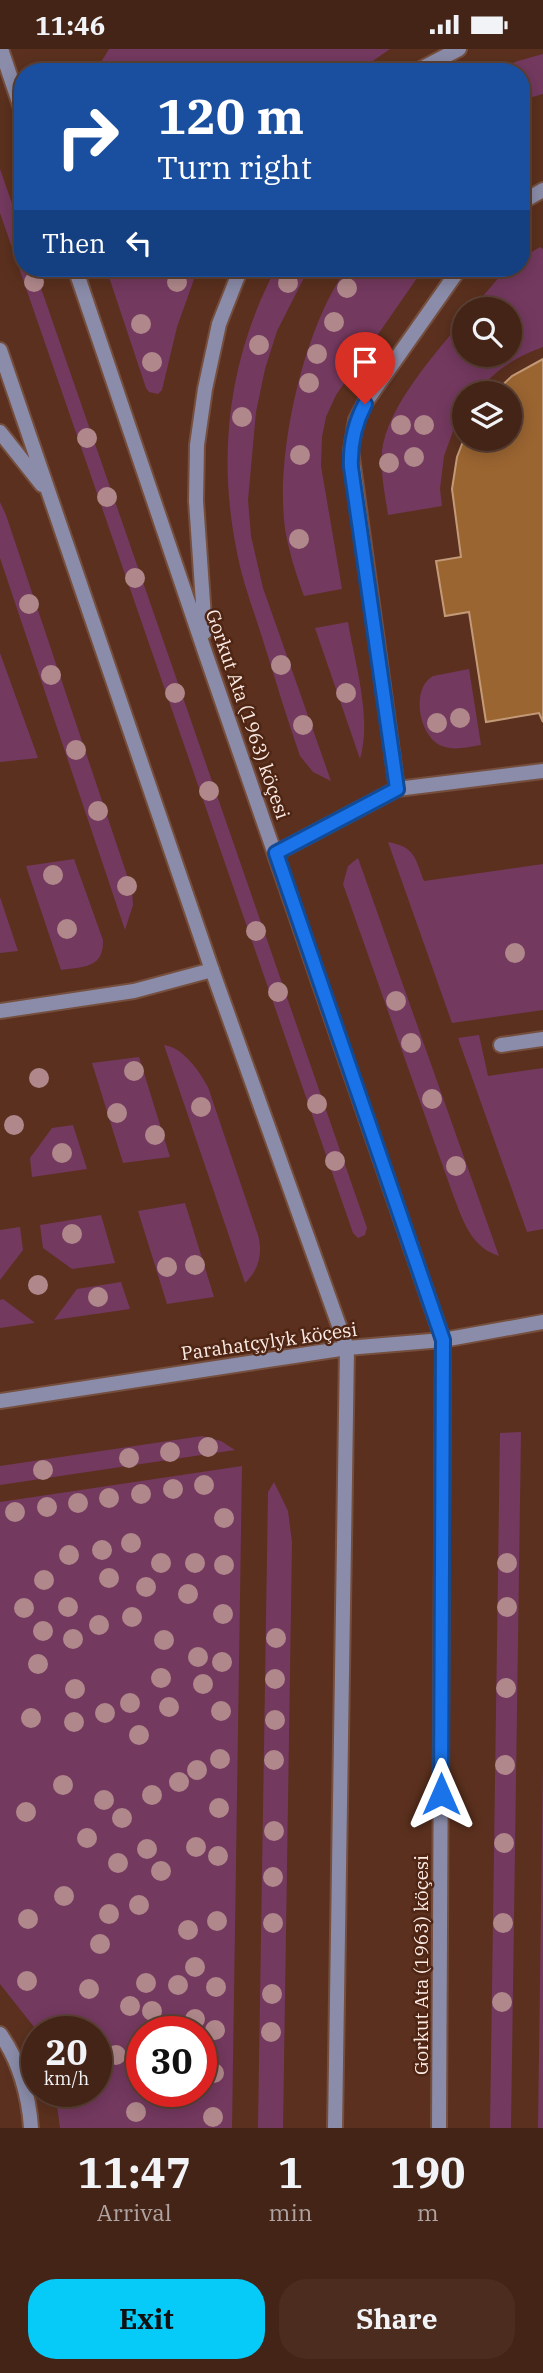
<!DOCTYPE html>
<meta charset="utf-8">
<style>
body{margin:0;font-family:"IBM Plex Serif",serif;background:#4b2c1f;color:#f1f3f6;height:100vh;display:flex;flex-direction:column;font-size:26px;white-space:nowrap}
*{box-sizing:border-box;margin:0}
p{font-size:23px;color:#afa4a1}
.icon{flex:none;width:38px;height:38px;fill:none;stroke:currentColor;stroke-width:2;stroke-linecap:round;stroke-linejoin:round}
.map{position:relative;height:2079px;overflow:hidden}
.side{display:flex;flex-direction:column;background:#442416;flex:1}
.side>*{flex:none}
.top-card{position:absolute;left:14px;top:14px;width:516px;height:214px;border-radius:28px;box-shadow:0 4px 18px #0003,0 0 0 2px #5c4135;background:#1a4fa0;color:#fff;overflow:hidden}
.controls{position:absolute;left:452px;top:248px;display:grid;gap:14px}
.controls a{display:grid;place-items:center;width:70px;height:70px;border-radius:50%;background:#442416;box-shadow:0 4px 18px #0003,0 0 0 2px #5c4135;font-size:35px}
.speed{position:absolute;left:21px;top:1967px;display:flex;gap:14px;font-size:35px;font-weight:700;text-align:center}
.speed>*{display:grid;place-content:center;width:91px;height:91px;border-radius:50%;background:#442416;box-shadow:0 4px 18px #0003,0 0 0 2px #5c4135;line-height:1}
.speed small{font-size:18px;font-weight:400}
.speed .limit{border:10px solid #d22;background:#fff;color:#111}
.pin{position:absolute;display:grid;place-items:center;width:60px;height:60px;color:#fff;margin:-72px -30px;border-radius:50% 50% 50% 0;rotate:-45deg;box-shadow:0 0 7px #0007}
.pin .icon{rotate:45deg}
.me{position:absolute;width:77px;margin:-38px;rotate:0deg;stroke-linejoin:round;filter:drop-shadow(0 0 5px #0008)}
.turn{display:flex;align-items:center;gap:24px;height:147px;padding:0 28px;font-size:32px}
.turn .icon{width:91px;height:91px;stroke-width:2.5}
.turn b{display:block;font-size:49px;line-height:60px}
.then{display:flex;align-items:center;height:66px;padding:0 28px;background:#0003;gap:14px;font-size:26px}
.eta{display:flex;justify-content:space-evenly;align-items:center;height:119px;text-align:center}
.eta b{font-size:42px;font-weight:800;line-height:49px}
.button{display:flex;gap:14px;margin-top:auto;padding:14px 28px}
.button a{flex:1;height:80px;border-radius:28px;background:#06cbf9;color:#111;font-size:28px;font-weight:800;line-height:80px;text-align:center}
.button a+a{background:#4b2c1f;color:#f1f3f6}
.status{display:flex;justify-content:space-between;align-items:center;height:49px;padding:0 35px;background:#442416;direction:ltr}
.status svg{height:19px;fill:currentColor}
.map>svg:first-child{display:block}
.green{fill:#74395f;fill-rule:evenodd}
.building{fill:#9b6531;stroke:#c39a77;stroke-width:2}
.lines{fill:none;stroke-linecap:round;stroke-linejoin:round}
.service-casing{stroke:#754e3e;stroke-width:18}
.minor-casing{stroke:#754e3e;stroke-width:18}
.service{stroke:#8a8ca9;stroke-width:14}
.minor{stroke:#8a8ca9;stroke-width:14}
.tree{fill:#b0888b}
.route-casing{stroke:#114b97;stroke-width:18}
.route{stroke:#1a73e8;stroke-width:12}
.labels{text-anchor:middle;dominant-baseline:central;stroke-width:5;stroke-linejoin:round;paint-order:stroke}
.street-label{font-size:19px;fill:#fcebe5;stroke:#4f2514}
</style>
<div class="status"><b>11:46</b><svg viewBox="0 0 49 12"><path d="M0 12V9h3v3zM5 12V6h3v6zM10 12V3h3v9zM15 12V0h3v12zM26 1h20v11H26zM47 4h2v5h-2z"/></svg></div>
<div class="map">
<svg width="543" height="2079" viewBox="0 0 543 2079">
<rect width="100%" height="100%" fill="#5b301e"/>
<path class="green" d="M109,0h281l-33,23h-262z
M543,5v40l-21,6v-28h-33l29,-11z
M0,120l23,66v33h11l333,960 -2,7 -7,3 -5,-5 -353,-1020z
M540,198l3,2v98c-28,10 -48,23 -67,47h-12v18l-8,11 -12,33 -4,33 2,17 -54,9c-3,-21 -8,-43 -6,-64 5,-44 54,-99 82,-132v36h45v-45h-38l36,-42h15v-10z
M106,219h92l-21,59 -15,63 -4,4 -9,-2 -3,-4z
M276,219h33l-32,63 -12,38 -9,43 -8,88 3,36 12,52 68,193 -18,-9 -13,-16c-14,-40 -26,-81 -39,-122 -9,-28 -20,-57 -25,-87 -19,-97 -6,-192 40,-279z
M347,219h77l-88,127 -10,22 -4,20 -1,29 21,123 -38,7c-8,-22 -15,-44 -19,-67 -10,-74 18,-200 62,-261z
M0,453l6,13 126,375 1,15 -8,25 -125,-372z
M348,573c7,42 24,96 12,137l-45,-131z
M0,604l38,105 -38,4z
M469,620l12,76c-13,2 -27,6 -39,1 -23,-9 -32,-57 -9,-70z
M388,793c28,5 27,17 36,39l119,-17v146l-91,13z
M358,809l141,398c-29,-9 -37,-38 -47,-64l-109,-308 5,-18z
M74,810l29,81c1,29 -21,27 -42,30l-35,-104z
M0,848l18,54 -18,2z
M479,986l9,41 55,-8v161l-16,3 -69,-194z
M164,996c20,3 35,26 44,42l50,148c5,18 1,35 -13,48z
M139,1008l31,100 -47,6 -31,-100z
M73,1076l14,44 -55,8 -2,-19 22,-30z
M185,1154l29,94 -47,7 -29,-93z
M101,1166l14,48 -43,6 -29,-21 -3,-23z
M20,1178l3,23 -23,30v-50z
M121,1233l9,27 -76,11 23,-31z
M3,1250l31,23v1l-34,5v-28z
M521,1383l-10,696h-21l10,-695z
M202,1387l19,5 14,9 -235,35v-19z
M242,1417l-10,662h-172l-5,-37h41v-59h-58l-38,-48v-482zM142,1983h59v59h-59z
M274,1433l14,29 4,31 -9,586h-25l10,-636z
M543,1712v367h-5z"/>
<path class="building" d="M543,310v363l-4,-9 -53,9 -17,-110 -24,4 -9,-55 25,-4 -9,-68 5,-32 7,-18h45v-45h-16l19,-18z"/>
<g class="lines">
<g class="service-casing">
<path id="service" d="M522,153l21,-12
M397,740l-46,-339 5,-30 9,-17 95,-135
M276,804l121,-64 146,-18
M0,962l134,-20 78,-21
M501,996l42,-6
M0,1985c19,26 29,62 31,94"/>
</g>
<g class="minor-casing">
<path id="minor" d="M1,0l22,65
M415,23l44,-23
M75,219l131,387 237,685 -4,788
M0,301l212,620 135,378 -12,780
M0,383l42,53
M205,583l-9,-131 1,-56 8,-56 14,-65 22,-56
M0,1352l347,-53 96,-8 100,-18"/>
</g>
<use href="#service" class="service"/>
<use href="#minor" class="minor"/>
</g>
<g class="tree">
<circle cx="34" cy="233" r="10"/>
<circle cx="177" cy="233" r="10"/>
<circle cx="288" cy="234" r="10"/>
<circle cx="347" cy="239" r="10"/>
<circle cx="334" cy="273" r="10"/>
<circle cx="141" cy="275" r="10"/>
<circle cx="259" cy="296" r="10"/>
<circle cx="317" cy="305" r="10"/>
<circle cx="152" cy="313" r="10"/>
<circle cx="309" cy="334" r="10"/>
<circle cx="242" cy="368" r="10"/>
<circle cx="401" cy="376" r="10"/>
<circle cx="424" cy="376" r="10"/>
<circle cx="87" cy="389" r="10"/>
<circle cx="300" cy="406" r="10"/>
<circle cx="414" cy="408" r="10"/>
<circle cx="389" cy="414" r="10"/>
<circle cx="107" cy="448" r="10"/>
<circle cx="299" cy="490" r="10"/>
<circle cx="135" cy="529" r="10"/>
<circle cx="29" cy="555" r="10"/>
<circle cx="281" cy="616" r="10"/>
<circle cx="51" cy="626" r="10"/>
<circle cx="175" cy="644" r="10"/>
<circle cx="346" cy="644" r="10"/>
<circle cx="460" cy="669" r="10"/>
<circle cx="437" cy="674" r="10"/>
<circle cx="303" cy="676" r="10"/>
<circle cx="76" cy="701" r="10"/>
<circle cx="209" cy="742" r="10"/>
<circle cx="98" cy="762" r="10"/>
<circle cx="53" cy="826" r="10"/>
<circle cx="127" cy="837" r="10"/>
<circle cx="67" cy="880" r="10"/>
<circle cx="256" cy="882" r="10"/>
<circle cx="515" cy="904" r="10"/>
<circle cx="278" cy="943" r="10"/>
<circle cx="396" cy="952" r="10"/>
<circle cx="411" cy="994" r="10"/>
<circle cx="134" cy="1022" r="10"/>
<circle cx="39" cy="1029" r="10"/>
<circle cx="432" cy="1050" r="10"/>
<circle cx="317" cy="1055" r="10"/>
<circle cx="201" cy="1058" r="10"/>
<circle cx="117" cy="1064" r="10"/>
<circle cx="14" cy="1076" r="10"/>
<circle cx="155" cy="1086" r="10"/>
<circle cx="62" cy="1104" r="10"/>
<circle cx="335" cy="1112" r="10"/>
<circle cx="456" cy="1117" r="10"/>
<circle cx="72" cy="1185" r="10"/>
<circle cx="195" cy="1216" r="10"/>
<circle cx="167" cy="1218" r="10"/>
<circle cx="38" cy="1236" r="10"/>
<circle cx="98" cy="1248" r="10"/>
<circle cx="208" cy="1398" r="10"/>
<circle cx="170" cy="1403" r="10"/>
<circle cx="129" cy="1409" r="10"/>
<circle cx="43" cy="1421" r="10"/>
<circle cx="204" cy="1436" r="10"/>
<circle cx="173" cy="1440" r="10"/>
<circle cx="141" cy="1445" r="10"/>
<circle cx="109" cy="1449" r="10"/>
<circle cx="78" cy="1454" r="10"/>
<circle cx="47" cy="1458" r="10"/>
<circle cx="15" cy="1463" r="10"/>
<circle cx="224" cy="1469" r="10"/>
<circle cx="131" cy="1494" r="10"/>
<circle cx="102" cy="1501" r="10"/>
<circle cx="69" cy="1506" r="10"/>
<circle cx="161" cy="1514" r="10"/>
<circle cx="195" cy="1514" r="10"/>
<circle cx="507" cy="1514" r="10"/>
<circle cx="224" cy="1516" r="10"/>
<circle cx="109" cy="1529" r="10"/>
<circle cx="44" cy="1531" r="10"/>
<circle cx="146" cy="1538" r="10"/>
<circle cx="188" cy="1545" r="10"/>
<circle cx="68" cy="1558" r="10"/>
<circle cx="507" cy="1558" r="10"/>
<circle cx="24" cy="1559" r="10"/>
<circle cx="223" cy="1565" r="10"/>
<circle cx="132" cy="1568" r="10"/>
<circle cx="99" cy="1576" r="10"/>
<circle cx="43" cy="1582" r="10"/>
<circle cx="276" cy="1589" r="10"/>
<circle cx="73" cy="1590" r="10"/>
<circle cx="164" cy="1591" r="10"/>
<circle cx="198" cy="1608" r="10"/>
<circle cx="222" cy="1613" r="10"/>
<circle cx="38" cy="1615" r="10"/>
<circle cx="161" cy="1629" r="10"/>
<circle cx="275" cy="1630" r="10"/>
<circle cx="203" cy="1635" r="10"/>
<circle cx="506" cy="1639" r="10"/>
<circle cx="75" cy="1640" r="10"/>
<circle cx="130" cy="1654" r="10"/>
<circle cx="169" cy="1658" r="10"/>
<circle cx="221" cy="1662" r="10"/>
<circle cx="105" cy="1664" r="10"/>
<circle cx="31" cy="1669" r="10"/>
<circle cx="275" cy="1671" r="10"/>
<circle cx="74" cy="1673" r="10"/>
<circle cx="139" cy="1686" r="10"/>
<circle cx="220" cy="1710" r="10"/>
<circle cx="274" cy="1711" r="10"/>
<circle cx="505" cy="1716" r="10"/>
<circle cx="197" cy="1721" r="10"/>
<circle cx="179" cy="1733" r="10"/>
<circle cx="63" cy="1736" r="10"/>
<circle cx="152" cy="1746" r="10"/>
<circle cx="104" cy="1751" r="10"/>
<circle cx="219" cy="1759" r="10"/>
<circle cx="26" cy="1763" r="10"/>
<circle cx="122" cy="1769" r="10"/>
<circle cx="274" cy="1782" r="10"/>
<circle cx="87" cy="1789" r="10"/>
<circle cx="504" cy="1794" r="10"/>
<circle cx="196" cy="1798" r="10"/>
<circle cx="147" cy="1800" r="10"/>
<circle cx="218" cy="1807" r="10"/>
<circle cx="118" cy="1814" r="10"/>
<circle cx="161" cy="1822" r="10"/>
<circle cx="273" cy="1828" r="10"/>
<circle cx="64" cy="1847" r="10"/>
<circle cx="139" cy="1856" r="10"/>
<circle cx="109" cy="1865" r="10"/>
<circle cx="28" cy="1870" r="10"/>
<circle cx="217" cy="1872" r="10"/>
<circle cx="273" cy="1874" r="10"/>
<circle cx="503" cy="1874" r="10"/>
<circle cx="188" cy="1881" r="10"/>
<circle cx="100" cy="1895" r="10"/>
<circle cx="195" cy="1918" r="10"/>
<circle cx="27" cy="1932" r="10"/>
<circle cx="146" cy="1934" r="10"/>
<circle cx="178" cy="1936" r="10"/>
<circle cx="216" cy="1938" r="10"/>
<circle cx="89" cy="1940" r="10"/>
<circle cx="272" cy="1945" r="10"/>
<circle cx="502" cy="1953" r="10"/>
<circle cx="130" cy="1957" r="10"/>
<circle cx="152" cy="1962" r="10"/>
<circle cx="195" cy="1970" r="10"/>
<circle cx="215" cy="1981" r="10"/>
<circle cx="271" cy="1983" r="10"/>
<circle cx="116" cy="2006" r="10"/>
<circle cx="214" cy="2024" r="10"/>
<circle cx="136" cy="2063" r="10"/>
<circle cx="213" cy="2068" r="10"/>
</g>
<g class="lines">
<g class="route-casing">
<path id="route" d="M365,355c-11,21 -15,40 -14,63l46,322 -121,64 167,487 -2,454"/>
</g>
<use href="#route" class="route"/>
</g>
<g class="labels">
<g class="street-label">
<text transform="translate(248 665) rotate(71)">Gorkut Ata (1963) köçesi</text>
<text transform="translate(269 1292) rotate(-8)">Parahatçylyk köçesi</text>
<text transform="translate(421 1916) rotate(-90)">Gorkut Ata (1963) köçesi</text>
</g>
</g>
</svg>
<div class="controls">
<a><svg class="icon" aria-label="search" viewBox="0 0 24 24"><circle cx="10" cy="10" r="6"/><path d="M15 15l6 6"/></svg></a>
<a><svg class="icon" aria-label="layers" viewBox="0 0 24 24"><path d="M12 4l9 5-9 5-9-5zM3 14l9 5 9-5"/></svg></a>
</div>
<div class="speed"><div>20<small>km/h</small></div><div class="limit">30</div></div>
<div class="pin" style="left:365px;top:355px;background:#d93025"><svg class="icon" aria-label="arrive" viewBox="0 0 24 24"><path d="M6 21V4h12l-3 4 3 4H6"/></svg></div>
<svg class="me" style="left:441px;top:1745px" viewBox="-20 -20 40 40"><path d="M0-17L14 15 0 8-14 15z" fill="#1a73e8" stroke="#fff" stroke-width="4"/></svg>
<div class="top-card">
<div class="turn"><svg class="icon" aria-label="right" viewBox="0 0 24 24"><path d="M7 20v-9h11M14 6l5 5-5 5"/></svg><div><b>120 m</b>Turn right</div></div>
<div class="then">Then<svg class="icon" aria-label="left" viewBox="0 0 24 24"><path d="M17 20v-9H6M10 6l-5 5 5 5"/></svg></div>
</div>
</div>
<section class="side">
<div class="eta">
<div><b>11:47</b><p>Arrival</p></div>
<div><b>1</b><p>min</p></div>
<div><b>190</b><p>m</p></div>
</div>
<div class="button"><a>Exit</a><a>Share</a></div>
</section>
